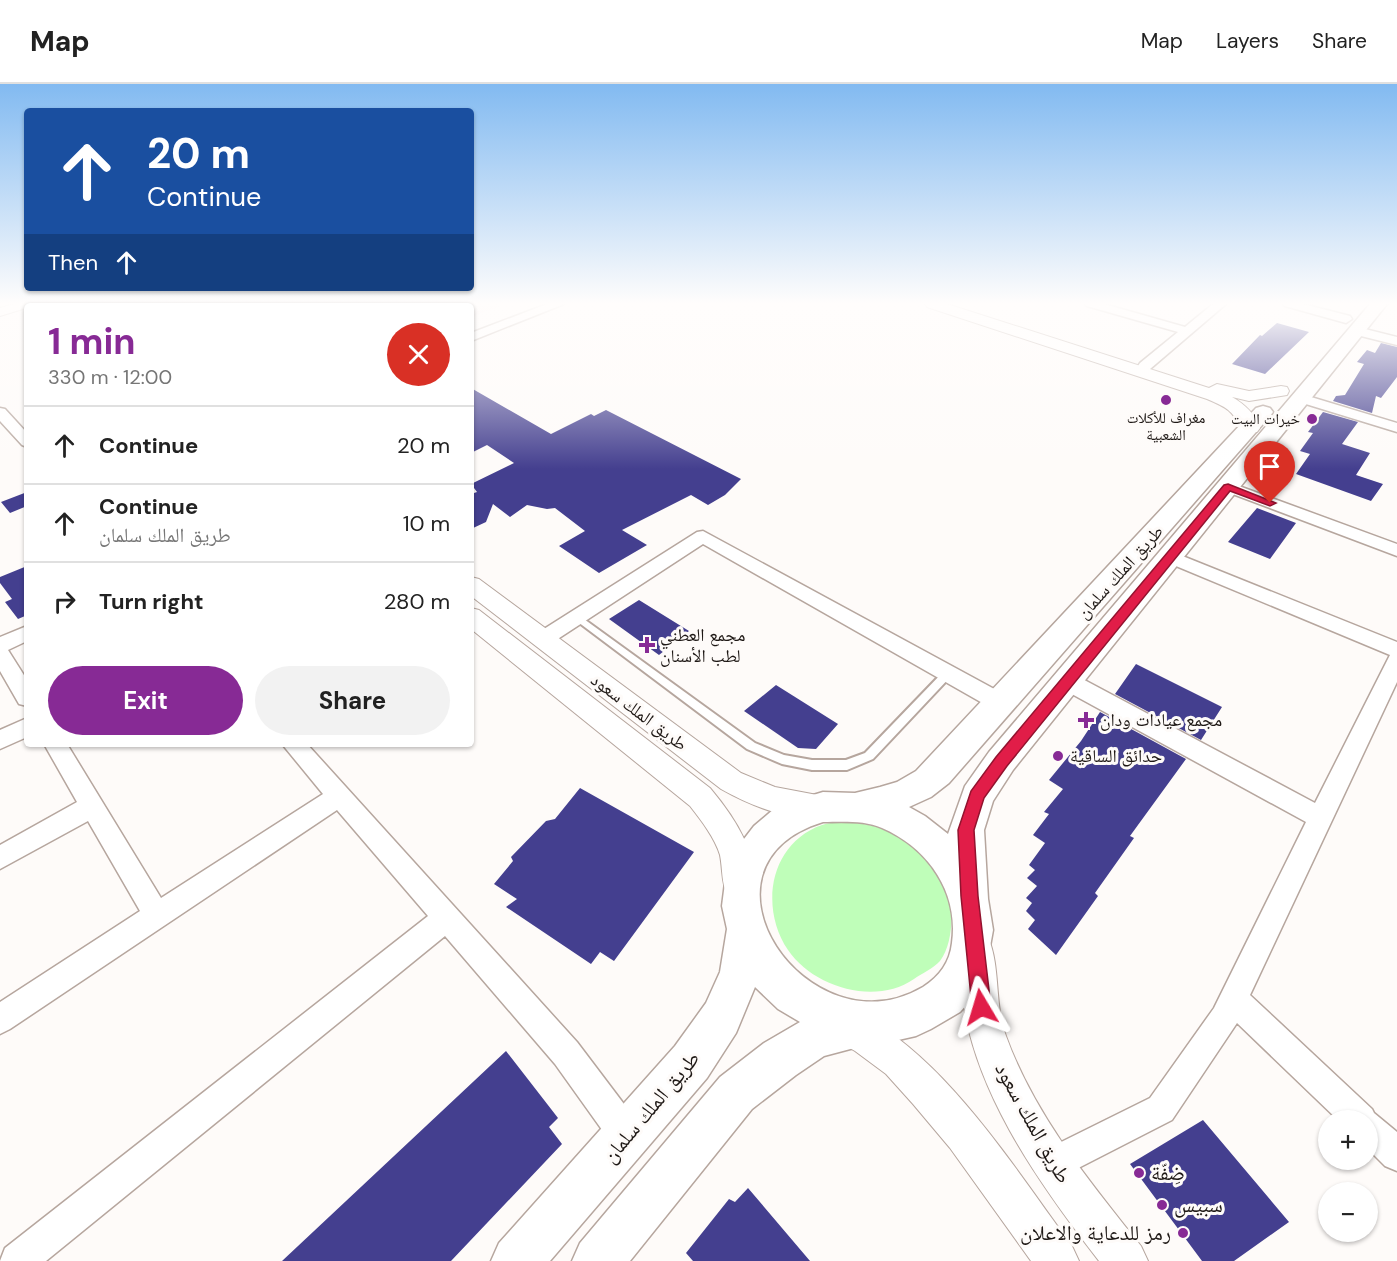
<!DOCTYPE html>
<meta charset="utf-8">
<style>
body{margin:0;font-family:"DM Sans","Noto Naskh Arabic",sans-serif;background:#f2f2f2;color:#222;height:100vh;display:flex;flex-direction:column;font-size:22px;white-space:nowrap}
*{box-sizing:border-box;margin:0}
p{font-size:20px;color:#767676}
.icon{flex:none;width:33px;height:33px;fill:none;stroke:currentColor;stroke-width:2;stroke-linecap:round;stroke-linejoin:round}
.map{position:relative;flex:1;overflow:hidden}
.details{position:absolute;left:24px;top:219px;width:450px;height:444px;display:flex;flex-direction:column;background:#fff;border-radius:6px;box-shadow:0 2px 4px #0004}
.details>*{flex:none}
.hud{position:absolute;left:24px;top:24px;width:450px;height:183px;border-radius:6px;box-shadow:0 2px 4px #0004;background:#1a4fa0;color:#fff;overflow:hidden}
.buttons{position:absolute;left:1318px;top:1026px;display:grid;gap:12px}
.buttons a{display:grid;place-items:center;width:60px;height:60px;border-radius:50%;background:#fff;box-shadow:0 2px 4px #0004;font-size:30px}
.pin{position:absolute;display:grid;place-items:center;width:51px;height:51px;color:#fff;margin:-62px -26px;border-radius:50% 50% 50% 0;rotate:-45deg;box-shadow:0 0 6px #0007}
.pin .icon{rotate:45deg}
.me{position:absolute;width:66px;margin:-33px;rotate:353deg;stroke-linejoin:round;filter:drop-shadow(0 0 4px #0008)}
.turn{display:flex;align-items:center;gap:21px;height:126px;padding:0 24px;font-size:27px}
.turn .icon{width:78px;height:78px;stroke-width:2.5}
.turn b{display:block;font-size:42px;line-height:51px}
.then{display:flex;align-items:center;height:57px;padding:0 24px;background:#0003;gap:12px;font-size:22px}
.round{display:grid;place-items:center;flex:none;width:63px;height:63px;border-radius:32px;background:#f2f2f2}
.head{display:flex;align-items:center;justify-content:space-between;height:102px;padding:0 24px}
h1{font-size:36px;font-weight:700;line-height:45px;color:#872a95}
.button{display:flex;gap:12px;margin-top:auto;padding:12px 24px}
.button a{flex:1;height:69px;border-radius:36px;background:#872a95;color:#fff;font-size:24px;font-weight:700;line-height:69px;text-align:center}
.button a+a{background:#f2f2f2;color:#222}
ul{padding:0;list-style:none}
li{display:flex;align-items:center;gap:18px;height:78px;padding:0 24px;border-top:2px solid #e0e0e0}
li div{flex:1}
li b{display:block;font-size:22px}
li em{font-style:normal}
header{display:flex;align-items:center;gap:36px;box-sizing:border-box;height:84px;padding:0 30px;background:#fff;border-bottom:2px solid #e0e0e0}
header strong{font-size:28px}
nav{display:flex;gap:33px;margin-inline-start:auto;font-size:21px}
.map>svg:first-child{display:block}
.education{fill:#fdedef}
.green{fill:#bffeb9}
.building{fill:#443f8f}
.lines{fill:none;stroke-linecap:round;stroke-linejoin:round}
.service-casing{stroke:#b6a69e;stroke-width:4}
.minor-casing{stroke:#b6a69e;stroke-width:3}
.tertiary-casing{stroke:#b6a69e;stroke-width:2}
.secondary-casing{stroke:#b6a69e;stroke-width:3}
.service{fill:#fff;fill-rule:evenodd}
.minor{fill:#fff;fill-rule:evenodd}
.tertiary{fill:#fff;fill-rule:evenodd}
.secondary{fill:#fff;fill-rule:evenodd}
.route{fill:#e11d48;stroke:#92132f;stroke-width:1.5}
.poi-dot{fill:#872a95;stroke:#fefbf9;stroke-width:2}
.labels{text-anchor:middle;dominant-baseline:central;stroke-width:6;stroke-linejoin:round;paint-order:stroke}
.far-poi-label{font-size:15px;fill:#1e1815;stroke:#fefbf9}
.street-label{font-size:18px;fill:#1e1815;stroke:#fefbf9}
.poi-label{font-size:18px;fill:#1e1815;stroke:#fefbf9;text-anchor:start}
.near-street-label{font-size:21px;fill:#1e1815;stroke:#fefbf9}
.near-poi-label{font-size:21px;fill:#1e1815;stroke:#fefbf9;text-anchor:start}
</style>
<header>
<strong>Map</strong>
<nav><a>Map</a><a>Layers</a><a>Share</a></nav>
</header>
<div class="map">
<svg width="1397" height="1177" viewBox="0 0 1397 1177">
<rect width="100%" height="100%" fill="#fefbf9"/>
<path class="education" d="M347,220h159l-35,13v-11l-128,-1z"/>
<path class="green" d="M849,737c27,5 50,10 72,28 4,3 7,10 10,15 5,8 15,17 17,27 6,19 5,53 -8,70 -6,7 -19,13 -26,18 -39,27 -101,8 -126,-29 -29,-43 -18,-107 34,-125 9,-3 19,-3 27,-4z"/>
<path class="building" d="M1277,239l32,9 -44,42 -33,-10 28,-29 2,1z
M1381,259l16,4v30l-16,21 -5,-2 -4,17 -39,-12 3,-5 9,-1 19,-31 -7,-2 10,-12 8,3z
M471,304l80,46 40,-20 3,2 12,-6 135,69 -16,16 -17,10 -17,-10 -69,35 25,15 -48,28 -40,-27 26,-15 -30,-23 -8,1 -20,-4 -17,12 -17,-13 -7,18 -15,7v-35l6,-2 -6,-8 43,-21 -27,-18 -16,8z
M1323,328l35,10 -16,22 28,9 -14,22 27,9 -12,17 -75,-27 14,-20 -10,-3 13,-18 -5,-1z
M27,408v14l-17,7 -9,-11z
M1257,424l39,15 -26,36 -42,-17z
M27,482v54l-2,-4 -7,3 -13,-17 7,-3 -12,-16v-6z
M639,516l50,31 -30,24 -50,-36z
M1136,580l86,43 -21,33 -86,-46z
M776,601l62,39 -22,25 -18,-1 -54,-37z
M1100,628l86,47 -56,77 4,2 -39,55 3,3 -42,59 -28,-26 7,-9 -9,-9 6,-8 -6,-5 11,-12 -10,-8 8,-8 -6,-5 16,-22 -12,-8 16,-21 -5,-2 19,-23 -14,-9 32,-39z
M580,704l114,64 -80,109 -14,-9 -9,12 -85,-57 11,-8 -23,-15 19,-23 -2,-4 35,-36 9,-2z
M506,967l52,67 -9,9 13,17 -111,117h-169z
M1203,1036l86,102 -55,39h-32l-72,-97z
M748,1104l62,73h-117l-7,-8 43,-54 6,3z"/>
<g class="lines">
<g class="service-casing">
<path id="service" d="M166,220h7l2,2h-7z
M214,220h10l-4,2h-9z
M577,530l178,129 29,12 28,5h34l19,-7 79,-82h8l1,3 -80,85 -26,11h-35l-30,-6 -35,-15 -173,-130 -2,-2 2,-2z"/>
</g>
<g class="minor-casing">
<path id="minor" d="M298,220h17l-18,2z
M326,220h17l-18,2z
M547,220h17l-93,37v-8z
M1085,220h19l81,23 28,-23h13l-76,65h-10l-2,-3 2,-3 38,-31 -91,-26z
M1283,220h20l47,12 2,3 -6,4 -61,-17z
M1357,243l40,10v8l-44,-11 -2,-3z
M1301,310l96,29v9l-101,-31 -2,-3z
M0,324l5,1 22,24v14l-5,-2 -22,-24z
M1228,398l169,62v12l-175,-66 -2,-3 2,-3z
M703,447l306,166 3,6 -3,6 -8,2 -8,-2 -290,-165 -153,100 -7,2 -7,-2 -3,-5 3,-5 161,-102z
M1170,467l227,91v40l-147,313 122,114 2,4 23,19v39l-12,-5 -17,-17v-29h-30l-101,-97 -65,97 -119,61 -12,-5 -5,-12 5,-12 109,-54 64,-90 92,-186 -247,-135 -3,-6 3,-6 8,-2 8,2 240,128 75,-148 -226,-94 -3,-4 3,-4z
M27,542v15l-19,9 19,30v26l-8,-2 -19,-33v-34z
M27,634v19l-27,12v-19z
M44,660h23l94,154 162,-104 -41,-50h25l270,298 62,82 4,12 -4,12 -12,4 -12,-4 -60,-84 -110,-128 -399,325h-46l5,-13 423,-332 -91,-106 -327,219 -10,5v-32l140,-91 -52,-90 -88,48v-24l77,-43z"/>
</g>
<g class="tertiary-casing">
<path id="tertiary" d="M14,220h25l-39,12v-8z
M71,220h15l1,2h-15z
M99,220h15l1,2h-15z
M925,220h22l262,84 8,-4 32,7 32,-5 6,1 2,4 -2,4 -38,6 -17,-4c14,8 23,17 28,31l-3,4h-12c-14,-21 -14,-23 -38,-33l-280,-92z
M471,493l8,2 262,194 34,14 58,11 5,9 -5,9c-32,11 -84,-11 -112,-27l-250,-193z
M471,524l8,2 231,178c22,26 56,74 40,109l-11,5 -11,-5c-7,-14 -5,-27 -8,-42 -5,-17 -19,-35 -30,-49l-219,-177z
M976,848l12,5c13,31 6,67 18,99 28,78 84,146 135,210l7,15h-49c-61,-79 -131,-176 -138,-279 -1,-16 -3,-30 3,-45z
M845,923c94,39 167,158 227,239l7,15h-48l-81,-113 -37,-44 -27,-30 -31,-23 -23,-13 -5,-13 5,-13z"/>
</g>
<g class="secondary-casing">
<path id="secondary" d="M1370,220h17l-374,466 -20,31 -9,29 4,69 5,31 -6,33 -18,39 -9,10 -29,17 -15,7 -31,7h-12l-49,13 -28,19 -44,34 -122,152h-58l8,-18 140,-166 44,-34 36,-21 -22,-13 -23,-22 -19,46 -29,45 -157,183h-59l8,-18 176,-197 31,-43 14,-31 7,-43 -5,-23 4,-31 11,-27 17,-22 20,-17 26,-10 23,-7 32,1 25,-6 17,-5 19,-11 340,-363 7,-2 7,2 3,4 -3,4 -321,367 -18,14 -22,10 16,9 23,18 17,-48 24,-34zM823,738c18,0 41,-2 59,6 46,20 77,64 70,115 -2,19 -13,34 -29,44 -115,68 -243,-121 -100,-165z"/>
</g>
<use href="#service" class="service"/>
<use href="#minor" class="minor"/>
<use href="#tertiary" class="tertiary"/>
<use href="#secondary" class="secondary"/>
</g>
<linearGradient id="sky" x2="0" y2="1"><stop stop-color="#82baf1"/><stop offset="0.57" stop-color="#fffdfc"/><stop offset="1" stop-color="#fffdfc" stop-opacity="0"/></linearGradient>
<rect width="1397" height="385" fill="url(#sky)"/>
<path class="route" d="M1228,400l48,19 -6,3 -40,-15 -223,275 -23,32 -10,32 4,66 13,111 -3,7 -7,3 -6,-3 -3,-7 -11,-111 -3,-66 13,-39 25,-34 228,-272z"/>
<g class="poi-dot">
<circle cx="1166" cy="316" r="6"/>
<circle cx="1312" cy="335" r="6"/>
<path d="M644 552h6v6h6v6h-6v6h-6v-6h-6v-6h6z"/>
<path d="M1083 627h6v6h6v6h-6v6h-6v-6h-6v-6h6z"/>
<circle cx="1058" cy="672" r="6"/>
<circle cx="1139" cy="1089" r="6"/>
<circle cx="1162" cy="1121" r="6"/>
<circle cx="1183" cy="1149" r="6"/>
</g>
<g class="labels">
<g class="far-poi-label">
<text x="1166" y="334">مغراف للأكلات<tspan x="1166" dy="17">الشعبية</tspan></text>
<text x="1300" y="335" text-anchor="end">خيرات البيت</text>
</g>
<g class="street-label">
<text transform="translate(1120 488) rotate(-48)">طريق الملك سلمان</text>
<text transform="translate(639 628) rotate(37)">طريق الملك سعود</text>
</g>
<g class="poi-label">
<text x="660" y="551">مجمع العطني<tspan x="660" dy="21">لطب الأسنان</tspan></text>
<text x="1100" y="636">مجمع عيادات ودان</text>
<text x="1070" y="672">حدائق الساقية</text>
</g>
<g class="near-street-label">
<text transform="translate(651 1023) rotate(-50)">طريق الملك سلمان</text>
<text transform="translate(1033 1039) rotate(61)">طريق الملك سعود</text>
</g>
<g class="near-poi-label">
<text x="1151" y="1089">ضِفّة</text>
<text x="1174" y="1121">سبيس</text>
<text x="1171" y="1149" text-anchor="end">رمز للدعاية والاعلان</text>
</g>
</g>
</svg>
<div class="buttons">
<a>+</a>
<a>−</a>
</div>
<div class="pin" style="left:1270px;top:419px;background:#d93025"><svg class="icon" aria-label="arrive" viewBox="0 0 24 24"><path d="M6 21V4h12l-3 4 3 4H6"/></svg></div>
<svg class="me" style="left:981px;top:923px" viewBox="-20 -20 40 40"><path d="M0-17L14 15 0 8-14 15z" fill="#e11d48" stroke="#fff" stroke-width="4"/></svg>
<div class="hud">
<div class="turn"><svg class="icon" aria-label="ahead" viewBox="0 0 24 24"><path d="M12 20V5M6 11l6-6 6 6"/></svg><div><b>20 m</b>Continue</div></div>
<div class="then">Then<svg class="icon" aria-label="ahead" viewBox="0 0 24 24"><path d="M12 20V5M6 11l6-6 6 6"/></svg></div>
</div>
<section class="details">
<div class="head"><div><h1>1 min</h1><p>330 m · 12:00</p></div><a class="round" style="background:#d93025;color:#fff"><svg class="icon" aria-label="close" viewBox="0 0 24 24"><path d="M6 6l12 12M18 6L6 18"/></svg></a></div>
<ul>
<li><svg class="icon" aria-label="ahead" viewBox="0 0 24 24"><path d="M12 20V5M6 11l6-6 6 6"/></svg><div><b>Continue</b></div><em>20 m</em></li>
<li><svg class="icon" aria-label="ahead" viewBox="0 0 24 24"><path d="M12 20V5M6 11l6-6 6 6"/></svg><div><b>Continue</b><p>طريق الملك سلمان</p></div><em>10 m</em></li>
<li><svg class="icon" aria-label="right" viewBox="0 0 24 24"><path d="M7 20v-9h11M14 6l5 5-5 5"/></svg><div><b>Turn right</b></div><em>280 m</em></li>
</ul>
<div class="button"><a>Exit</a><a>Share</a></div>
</section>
</div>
